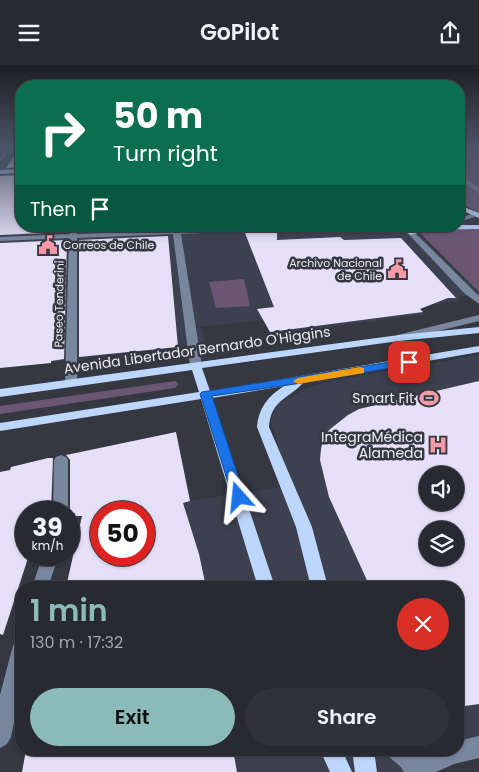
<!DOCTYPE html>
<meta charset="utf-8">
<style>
body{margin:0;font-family:Poppins,sans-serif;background:#303139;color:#f1f3f6;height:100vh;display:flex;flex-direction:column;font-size:19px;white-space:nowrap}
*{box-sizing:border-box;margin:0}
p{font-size:16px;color:#a5a6ab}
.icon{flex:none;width:28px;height:28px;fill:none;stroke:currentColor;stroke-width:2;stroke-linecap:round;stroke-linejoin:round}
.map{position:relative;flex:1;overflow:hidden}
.panel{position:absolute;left:15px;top:516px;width:449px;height:175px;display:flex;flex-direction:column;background:#282931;border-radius:20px;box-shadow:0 1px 4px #0004,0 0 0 1px #44454d}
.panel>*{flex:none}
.guide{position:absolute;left:15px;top:15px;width:450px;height:152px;border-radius:20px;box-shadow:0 1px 4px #0004,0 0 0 1px #44454d;background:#0b6e4f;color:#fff;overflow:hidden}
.controls{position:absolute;left:419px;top:401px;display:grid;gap:10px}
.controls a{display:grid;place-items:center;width:45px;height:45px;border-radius:50%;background:#282931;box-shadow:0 1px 4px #0004,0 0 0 1px #44454d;font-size:25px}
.speed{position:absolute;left:15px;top:436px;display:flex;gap:10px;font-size:25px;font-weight:700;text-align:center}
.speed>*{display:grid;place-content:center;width:65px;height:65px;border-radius:50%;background:#282931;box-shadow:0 1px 4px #0004,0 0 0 1px #44454d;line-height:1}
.speed small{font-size:12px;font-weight:400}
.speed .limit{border:8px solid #d22;background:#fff;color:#111}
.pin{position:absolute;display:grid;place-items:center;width:42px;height:42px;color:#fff;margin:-21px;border-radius:10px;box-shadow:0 2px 8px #0006}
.me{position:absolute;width:55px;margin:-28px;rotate:342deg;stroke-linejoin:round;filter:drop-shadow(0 0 4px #0008)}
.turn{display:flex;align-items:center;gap:18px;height:105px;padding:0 15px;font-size:22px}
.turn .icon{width:65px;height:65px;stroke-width:2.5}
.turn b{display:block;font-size:35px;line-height:42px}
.then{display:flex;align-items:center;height:48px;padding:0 15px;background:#0003;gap:10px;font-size:19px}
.round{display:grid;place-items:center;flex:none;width:52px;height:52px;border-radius:26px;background:#303139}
.headline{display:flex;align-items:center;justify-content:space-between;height:85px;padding:0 15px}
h1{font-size:30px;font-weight:600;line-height:38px;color:#8bbbb9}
.primary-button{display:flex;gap:10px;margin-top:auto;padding:10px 15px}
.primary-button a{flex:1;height:58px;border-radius:30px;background:#8bbbb9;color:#111;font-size:20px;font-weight:600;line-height:58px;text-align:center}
.primary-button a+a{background:#303139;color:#f1f3f6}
header{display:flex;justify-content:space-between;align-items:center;height:65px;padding:0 15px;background:#282931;font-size:22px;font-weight:600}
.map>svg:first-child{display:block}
.built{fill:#3d404f;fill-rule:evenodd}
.green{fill:#6b5774}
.building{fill:#e5dff8;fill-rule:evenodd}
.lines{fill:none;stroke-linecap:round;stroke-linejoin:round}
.minor{fill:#78879e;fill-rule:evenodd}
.major{fill:#bdd6fb;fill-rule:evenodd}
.route{fill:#1a73e8;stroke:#114b97}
.slow{fill:#f59e0b}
.labels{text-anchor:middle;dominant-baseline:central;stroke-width:5;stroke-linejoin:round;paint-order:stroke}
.far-poi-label{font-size:11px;fill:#ecedf4;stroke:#353741;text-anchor:start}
.far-street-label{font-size:11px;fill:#ecedf4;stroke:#353741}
.street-label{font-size:14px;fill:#ecedf4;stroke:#353741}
.poi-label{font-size:14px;fill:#ecedf4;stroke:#353741;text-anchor:end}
</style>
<header><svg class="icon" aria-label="menu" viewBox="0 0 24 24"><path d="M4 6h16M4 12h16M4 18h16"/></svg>GoPilot<svg class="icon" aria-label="share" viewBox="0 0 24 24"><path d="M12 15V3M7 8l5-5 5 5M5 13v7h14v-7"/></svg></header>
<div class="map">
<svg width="479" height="707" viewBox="0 0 479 707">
<rect width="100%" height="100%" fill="#353741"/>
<path class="built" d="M0,81h21v80h438v-9l12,11 -51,7 59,57v4h-20l-1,5 -39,5 5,6 -2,3 -140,18 -12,-1 -7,-12 -62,7 4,17 -205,24z
M479,290v146l-79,13 42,73h-311l-1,-32h14v-42l-15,-2 162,-26 -21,-65 9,-17 26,-14 26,-8zM428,410h27v28h-27z
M458,549l21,38v86l-21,5z
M137,685h297l-12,22h-285z"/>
<path class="green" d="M459,81h20v67l-20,-11z
M479,164v63l-59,-59 7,-3z
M244,214l6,27 -34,2 -7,-26z
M175,316l4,3 -4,4 -175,26v-8z"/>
<path class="building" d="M21,81v21l-15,1z
M21,110v51h48l-1,6 -68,3v-59z
M81,161h86v2l-88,4z
M277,167v8l63,-3 4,3 57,-2 55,60h-8l-28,11 3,3 -153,20 -13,-23 17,-2 -29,-74z
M168,171l10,111 -99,10v-117z
M67,175l-3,119 -13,2v2l-51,5v-125z
M479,316v323l-21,3v-120h-88l-41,-90 -9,-37 1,-11 2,-10 6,-9 19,-15 11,-6zM428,410h27v28h-27zM428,465h27v27h-27z
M176,367l14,69 -7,2 16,51 7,33h-140l16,-71h-7v-3h-5v-53l-4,-5zM101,448h43v42h-43z
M48,393h5l-2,55h-25v42h3l-26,80 -3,-1v-162l10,-2 1,-3z
M26,685h207l4,22h-215z"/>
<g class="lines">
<path class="minor" d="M9,81h5l-14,16v-5z
M459,109l20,14v5l-20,-14z
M475,148l3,2 -1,1 -18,6v-4z
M71,161h8l-2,8 96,-4 -1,-4h8v4l147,-4 -3,2 -143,6 21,132 -6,3 -6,-3 -17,-132 -96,4v145l-6,3 -6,-3 4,-145 -69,3v-4l70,-3z
M401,161h7l71,70v8l-15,-11z
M479,250v6l-78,19 -5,-3 1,-2z
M61,390l5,2 2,3v53h-15l1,-53 2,-3z
M43,490h16l-11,32h-16z
M21,575v50l-10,47 -4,7 -7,4v-53l12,-46 2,-6z
M479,671v22l-25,6 -18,8h-32c-4,-9 -14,-11 -19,-22h29l7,7 13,-7h24v-9z"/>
<path class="major" d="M21,104v4l-21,1v-4z
M459,140l20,8v5l-20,-9z
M459,160h20v4l-51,1 -17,5 -4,-2 18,-7z
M479,262v6l-80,8 -197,27 8,23 269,-45v6l-176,31c-16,17 -32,17 -34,44l43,100 16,60h-17l-15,-60 -39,-100c1,-18 11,-31 27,-41l-72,12 63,189h-17l-57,-188 -201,32v-8l199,-31 -7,-22 -192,27v-8l399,-54z
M320,685h22l10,22h-22z
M352,685h22l3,22h-22z"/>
</g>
<linearGradient id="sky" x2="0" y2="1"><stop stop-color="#1d1e24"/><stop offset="0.45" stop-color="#4b5365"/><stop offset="1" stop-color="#4b5365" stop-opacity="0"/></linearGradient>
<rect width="479" height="180" fill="url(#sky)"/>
<path class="route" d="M409,294l5,3 -1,2 -111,19 -90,13 33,101 -2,4h-9l-34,-107 2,-2z"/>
<path class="slow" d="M360,302l4,1v5l-66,11 -5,-3 5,-3z"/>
<defs>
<g id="civic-bare" transform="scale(1.5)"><path d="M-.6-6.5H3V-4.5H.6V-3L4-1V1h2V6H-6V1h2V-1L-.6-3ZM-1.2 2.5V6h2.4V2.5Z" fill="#f49aa6" stroke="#353741" stroke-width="2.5" paint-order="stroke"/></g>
<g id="stadium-bare" transform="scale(1.5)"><path d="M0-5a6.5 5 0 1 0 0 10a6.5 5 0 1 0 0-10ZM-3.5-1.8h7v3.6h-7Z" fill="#f49aa6" stroke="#353741" stroke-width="2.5" paint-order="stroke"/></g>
<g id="hospital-bare" transform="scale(1.5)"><path d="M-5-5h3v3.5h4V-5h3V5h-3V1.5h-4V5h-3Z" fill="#f49aa6" stroke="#353741" stroke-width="2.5" paint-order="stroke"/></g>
</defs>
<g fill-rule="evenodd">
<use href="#civic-bare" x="48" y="180"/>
<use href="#civic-bare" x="397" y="204"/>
<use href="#stadium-bare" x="429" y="333"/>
<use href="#hospital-bare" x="438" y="380"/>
</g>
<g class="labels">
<g class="far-poi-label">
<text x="63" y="180">Correos de Chile</text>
<text x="382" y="198" text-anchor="end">Archivo Nacional<tspan x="382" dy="13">de Chile</tspan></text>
</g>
<g class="far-street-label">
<text transform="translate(59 239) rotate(-89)">Paseo Tenderini</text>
</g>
<g class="street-label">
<text transform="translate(197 285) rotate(-8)">Avenida Libertador Bernardo O'Higgins</text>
</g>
<g class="poi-label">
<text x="414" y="333">Smart Fit</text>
<text x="423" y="372">IntegraMédica<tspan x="423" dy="16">Alameda</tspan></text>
</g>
</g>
</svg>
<div class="controls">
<a><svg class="icon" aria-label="sound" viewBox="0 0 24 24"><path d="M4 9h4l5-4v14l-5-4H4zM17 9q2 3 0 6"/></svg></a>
<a><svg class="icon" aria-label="layers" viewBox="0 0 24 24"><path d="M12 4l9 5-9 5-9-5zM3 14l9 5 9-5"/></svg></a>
</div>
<div class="speed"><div>39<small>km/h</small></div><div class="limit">50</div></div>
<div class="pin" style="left:409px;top:297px;background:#d93025"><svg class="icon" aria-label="arrive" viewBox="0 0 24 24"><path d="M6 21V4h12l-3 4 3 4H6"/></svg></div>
<svg class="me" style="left:239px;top:432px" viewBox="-20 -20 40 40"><path d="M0-17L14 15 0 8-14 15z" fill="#1a73e8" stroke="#fff" stroke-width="4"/></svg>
<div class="guide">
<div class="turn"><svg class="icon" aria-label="right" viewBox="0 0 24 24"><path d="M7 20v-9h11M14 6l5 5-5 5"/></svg><div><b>50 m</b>Turn right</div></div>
<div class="then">Then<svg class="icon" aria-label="arrive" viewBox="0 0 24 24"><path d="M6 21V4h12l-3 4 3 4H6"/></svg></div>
</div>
<section class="panel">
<div class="headline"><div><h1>1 min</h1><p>130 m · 17:32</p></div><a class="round" style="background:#d93025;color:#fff"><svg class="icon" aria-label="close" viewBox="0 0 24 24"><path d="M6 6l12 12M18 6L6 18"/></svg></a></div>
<div class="primary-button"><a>Exit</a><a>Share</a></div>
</section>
</div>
